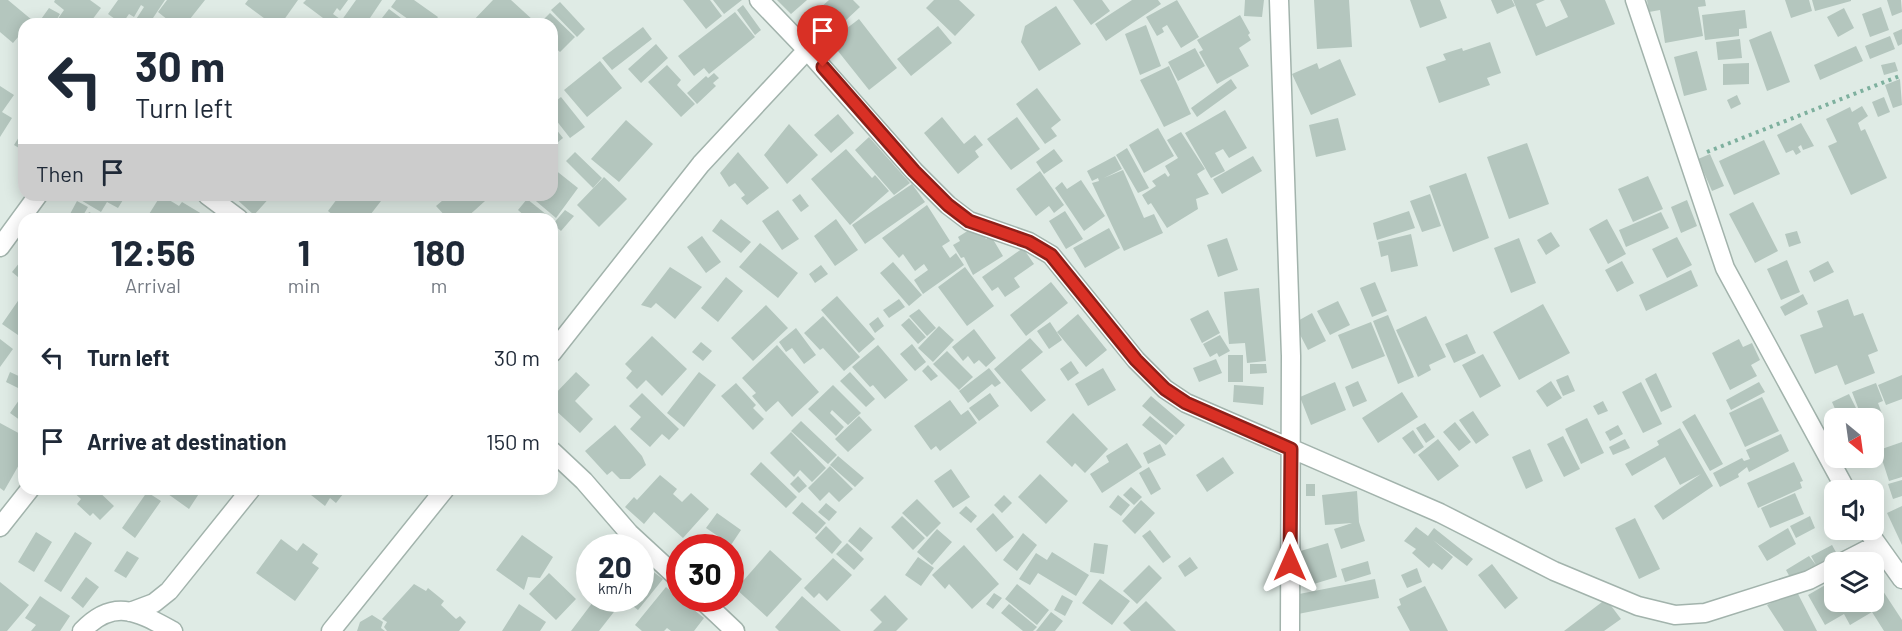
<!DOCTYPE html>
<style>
body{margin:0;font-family:Barlow,sans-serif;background:#f2f2f3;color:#1f2937;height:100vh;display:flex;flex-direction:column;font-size:22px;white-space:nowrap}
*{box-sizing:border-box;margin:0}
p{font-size:20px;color:#747a83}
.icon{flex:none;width:33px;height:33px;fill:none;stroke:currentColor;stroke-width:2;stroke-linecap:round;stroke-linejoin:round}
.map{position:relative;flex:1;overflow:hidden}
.side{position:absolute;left:18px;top:213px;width:540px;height:282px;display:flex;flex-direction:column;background:#fff;border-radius:18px;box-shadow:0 3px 15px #0003}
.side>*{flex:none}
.banner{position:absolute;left:18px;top:18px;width:540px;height:183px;border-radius:18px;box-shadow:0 3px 15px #0003;background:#fff;color:#1f2937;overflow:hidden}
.needle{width:39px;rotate:151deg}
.buttons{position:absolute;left:1824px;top:408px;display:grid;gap:12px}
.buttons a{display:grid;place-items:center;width:60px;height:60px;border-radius:12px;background:#fff;box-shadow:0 3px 15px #0003;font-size:30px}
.speed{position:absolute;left:576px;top:534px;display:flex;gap:12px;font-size:30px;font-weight:700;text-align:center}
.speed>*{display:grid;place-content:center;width:78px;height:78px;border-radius:50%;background:#fff;box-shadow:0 3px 15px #0003;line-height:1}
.speed small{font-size:15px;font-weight:400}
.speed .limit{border:9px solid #d22;background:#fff;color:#111}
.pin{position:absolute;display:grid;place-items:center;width:51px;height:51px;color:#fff;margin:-62px -26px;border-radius:50% 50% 50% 0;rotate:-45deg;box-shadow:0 0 6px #0007}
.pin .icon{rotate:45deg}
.me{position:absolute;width:66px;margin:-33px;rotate:0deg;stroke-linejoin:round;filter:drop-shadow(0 0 4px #0008)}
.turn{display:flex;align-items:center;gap:21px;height:126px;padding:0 18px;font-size:27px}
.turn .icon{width:78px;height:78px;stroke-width:2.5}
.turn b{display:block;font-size:42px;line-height:51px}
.then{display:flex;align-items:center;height:57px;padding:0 18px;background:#0003;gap:12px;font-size:22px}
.eta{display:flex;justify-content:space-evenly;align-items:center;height:102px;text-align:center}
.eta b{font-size:36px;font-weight:700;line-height:42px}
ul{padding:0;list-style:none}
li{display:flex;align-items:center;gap:18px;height:84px;padding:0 18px}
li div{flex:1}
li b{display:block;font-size:22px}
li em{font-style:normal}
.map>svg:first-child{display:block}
.building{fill:#b4c6be}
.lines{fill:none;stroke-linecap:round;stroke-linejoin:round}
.street-casing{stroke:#a2b3ac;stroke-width:21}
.path{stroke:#7eb09e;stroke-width:4;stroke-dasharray:3 4.5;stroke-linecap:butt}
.street{stroke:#fff;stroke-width:18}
.route-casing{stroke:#8d1f18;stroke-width:15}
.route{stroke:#d93025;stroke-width:10}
</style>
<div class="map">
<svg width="1902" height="631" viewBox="0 0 1902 631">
<rect width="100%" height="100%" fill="#dfebe5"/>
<path class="building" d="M0,0h8l24,20 -8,4v6l-11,13 -13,-11z
M55,0h35l11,8 -12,16h-27l-5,-4 7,-10 -10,-8z
M118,0h47l-16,24h-16l11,-17 -3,-2 -7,12 -5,-3 -7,10 -14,-10z
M167,0h38l-19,24h-13l-15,-12z
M248,0h50l-17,24h-9l-27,-20z
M306,0h42l-8,11 -3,-3 -4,6 7,5 -4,5h-5l-28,-21z
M356,0h26l-16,24h-27z
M396,0h18l24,17 -5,7h-18l-24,-17z
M493,0h18l23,21 -3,3h-61z
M683,0h27l12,16 -16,13z
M713,0h29l-18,14z
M777,0h30l-16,14z
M829,0h24l7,7 -30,28 -18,-20z
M934,0h25l16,15 -20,21 -29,-28z
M1073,0h29l8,11 -19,14z
M1132,0h26l3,4 -55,37 -11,-17z
M1177,0l22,37 -18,11 -14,-23 -5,3 2,4 -7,4 -11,-19z
M1245,0h19l-2,17 -18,-1z
M1314,0h35l3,47 -35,2z
M1410,0h30l7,18 -27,10z
M1491,0h21l3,6 -18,8z
M1513,0h32l-9,4 10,23 22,-10 -8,-17h45l10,24 -79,32z
M1647,0h58l1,6 -8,1 5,29 -38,7 -5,-33 -11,2z
M1785,0h24l3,11 -21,7z
M1812,0h39v1l-36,10z
M1887,0h14l1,12 -10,4z
M560,2l25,27 -8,8 -26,-27z
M743,5l18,25 -6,5 -18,-25z
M1056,6l25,38 -42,27 -18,-29 4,-16z
M1881,7l8,23 -19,7 -8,-23z
M49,8l11,6 -6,10h-12l-3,-2z
M1844,8l10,20 -16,9 -11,-20z
M389,9l20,15h-20l-7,-6z
M1745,10l2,18 -8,1v7l-34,4 -3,-25z
M735,12l20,25 -46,37 -5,-6 -10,8 -16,-20z
M550,13l25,24 -15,15 -8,-7v-21h-13z
M1240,15l10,18 -2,2 3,5 -12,8 10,18 -32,18 -18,-32 4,-2 -6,-10z
M859,19l38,49 -28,22 -39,-49z
M1146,25l15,41 -21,9 -15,-41z
M938,26l14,17 -41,33 -14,-17z
M643,27l9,12 -40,31 -10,-12z
M1902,29v15l-4,2 -5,-13z
M1771,31l19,51 -23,9 -18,-51z
M1890,36l5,13 -25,10 -5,-13z
M1740,39l2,19 -24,2 -2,-18z
M1490,42l11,31 -14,5 3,7 -51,18 -13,-36 20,-7 -3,-6 19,-6 1,3z
M656,44l12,14 -27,25 -13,-14z
M1856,46l7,15 -43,19 -6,-15z
M1195,48l10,18 -27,15 -10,-19z
M1697,51l10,39 -23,6 -10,-39z
M1340,59l16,36 -45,20 -19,-41 25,-11 2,6z
M600,61l22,27 -35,29 -23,-27z
M1895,62l3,9 -14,4 -3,-10z
M1749,63v21l-26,1v-21z
M667,65l14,15 -4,5 18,19 -14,13 -33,-35z
M1169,66l22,48 -27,13 -24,-47z
M714,73l5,5 -6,5 3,3 -19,18 -10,-11 19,-17 2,2z
M1231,79l6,9 -40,29 -6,-9z
M1900,79l2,26 -9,3 -8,-23z
M0,86l14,9 -12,17 10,6 -12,19z
M1037,88l24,32 -10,8 6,8 -12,8 -29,-40z
M1737,95l4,9 -10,5 -4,-9z
M561,97l24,30 -15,11 -18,-23v-11z
M1884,97l6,15 -12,5 -6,-15z
M1862,106l6,10 -10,7 3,8 4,-2 22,49 -36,17 -23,-49 9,-4 -11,-23 24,-12 2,5z
M1225,110l22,38 -18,10 -6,-9 -8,4 10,18 -14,7 -26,-45z
M838,114l16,19 -23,20 -17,-18z
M942,117l22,27 11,-9 8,10 -8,6 4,6 -21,17 -34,-41z
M1017,117l23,32 -29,21 -24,-31z
M1338,118l8,32 -30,7 -7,-32z
M626,120l27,24 -34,38 -28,-23z
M1801,123l13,23 -11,4 -2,-5 -3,2 3,5 -5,3 -3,-5 -7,3 -9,-18z
M552,124l11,14 -11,9z
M789,124l29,31 -31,29 -23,-29z
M1158,128l16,28 -30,17 -15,-28z
M24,129v22l-10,-6z
M1181,132l24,37 -8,5 12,20 -13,5 2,10 -31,19 -16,-25 -3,2 -6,-10 14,-9 -4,-5 13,-8 3,4 2,-2 -5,-9 13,-8 -11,-18z
M869,137l41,46 -16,12 -39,-45z
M1764,140l16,34 -46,21 -15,-34z
M1527,143l22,61 -40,15 -22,-62z
M1127,148l22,40 -11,5 -22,-38z
M846,149l26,29 3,-3 14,16 -39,34 -39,-46z
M1054,149l9,12 -19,13 -8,-12z
M575,152l27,26 -9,10 -27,-27z
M738,152l31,36 -22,17 -6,-7 4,-3 -10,-12 -6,4 -9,-14z
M1710,154l14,32 -12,5 -14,-32z
M1115,156l7,13 -18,9 19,-8 21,48 10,-4 9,19 -39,18 -32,-68 7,-2 -1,-3 -6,3 -5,-10z
M1253,156l9,15 -40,23 -9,-15z
M554,169l24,19 -22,30 -26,-22 22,-1z
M1040,171l24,34 -10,8 -5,-7 -13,10 -20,-27z
M1466,173l23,65 -36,14 -24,-66z
M1648,176l15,33 -30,13 -15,-33z
M604,177l23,22 -28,28 -22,-22z
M1081,180l24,36 -21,15 -29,-43 7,-6 5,7z
M912,184l13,18 -60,42 -13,-19z
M800,194l9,12 -8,6 -9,-12z
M1430,194l11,32 -19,6 -12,-31z
M82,195h44l-8,13 -11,-6 -6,10 -22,-13z
M161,195l18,11 3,-4 20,12 -3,5h-53z
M232,195h40l-18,20z
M340,195h32l9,6 -14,18h-29l-10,-8z
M449,195h31l5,6 -20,18h-17l-12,-13z
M527,199l25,20h-24l-10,-9z
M1687,200l10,26 -16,7 -10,-26z
M77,201l11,6 -7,12 -11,-5z
M1753,202l25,49 -23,12 -26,-49z
M927,205l23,36 -8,5 8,12 6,-5 8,12 -41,29 -9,-14 14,-10 -4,-6 -9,7 -12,-17 -4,4 -17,-20z
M565,210l9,6 -13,15 -8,-7z
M778,210l21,29 -17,11 -20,-29z
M1065,211l18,28 -17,10 -17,-28z
M1409,211l6,17 -38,12 -4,-17z
M89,212l10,5 2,-4 11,6h-27z
M1661,212l8,16 -43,19 -7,-17z
M721,219l30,23 -10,11 -29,-22z
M836,219l22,31 -23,16 -21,-30z
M1607,219l19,35 -18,10 -19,-35z
M977,225l9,14 5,-3 12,20 -30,19 -9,-18 -3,1 -8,-13 7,-4 -2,-4z
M1109,228l11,20 -35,20 -12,-20z
M1797,231l4,12 -12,4 -4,-13z
M1551,232l9,14 -14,9 -9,-15z
M1411,234l7,32 -27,6 -3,-17 -7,2 -3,-15z
M702,236l19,26 -15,11 -19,-26z
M1677,237l15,28 -25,13 -15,-29z
M1227,238l11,32 -20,7 -11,-32z
M1519,238l17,45 -25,10 -17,-45z
M760,243l38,30 -20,25 -39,-31z
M1023,248l11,16 -20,14 6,9 -15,10 -7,-10 -6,4 -10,-14z
M24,257v25l-12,-10z
M1787,260l13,32 -19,8 -14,-31z
M1622,261l12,22 -17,9 -12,-22z
M1828,261l6,11 -20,10 -5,-11z
M893,262l29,33 -13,11 -29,-33z
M821,265l7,9 -13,9 -6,-9z
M670,267l32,20 -27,32 -19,-16 -5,5 -10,-3z
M965,267l29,39 -27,20 -29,-39z
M1691,270l7,16 -52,25 -7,-16z
M726,277l17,14 -25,31 -17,-14z
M1051,282l17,21 -42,33 -16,-21z
M1375,282l12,29 -15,6 -12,-29z
M1259,288l7,73 -19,2 -2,-20 -16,1 -5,-52z
M1803,294l5,10 -23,12 -5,-9z
M837,296l38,43 -16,14 -38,-43z
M20,298l4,2v26l-6,9 -16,-11z
M899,299l6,8 -16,11 -6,-8z
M1848,299l6,17 9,-3 15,38 -10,4 7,18 -30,12 -8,-20 -22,9 -15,-39 23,-8 -6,-16z
M1338,301l12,24 -20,10 -13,-24z
M1543,304l27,49 -51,27 -26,-48z
M766,305l22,23 -35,33 -22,-23z
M919,309l17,19 -9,8 -18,-20z
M1208,310l12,23 -18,10 -12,-24z
M1312,313l14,28 -18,9 -14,-27z
M1078,314l29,36 -21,17 -29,-35z
M1388,315l26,62 -16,7 -25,-63z
M823,316l37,41 -16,14 -21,-23 -3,2 -16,-17z
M1426,316l20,41 -17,8 2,5 -13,7 -22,-47z
M878,317l6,9 -9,7 -6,-9z
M909,318l17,19 -8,7 -17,-19z
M1050,322l12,18 -13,9 -12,-18z
M1371,322l14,34 -33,13 -14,-34z
M939,326l15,14 -21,22 -15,-14z
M796,328l20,27 -12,9 -12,-16 -6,4 -7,-10z
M974,329l22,29 -10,9 -7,-7 -5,4 -6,-8 -5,5 -11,-14z
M1467,334l9,19 -22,10 -9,-19z
M1220,335l10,16 -11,6 -2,-4 -7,4 -7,-13z
M652,336l35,33 -25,27 -16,-16 -9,9 -11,-11 6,-7 -7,-7z
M1030,338l13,14 -22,18 25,30 -15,12 -37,-43z
M0,339l13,10 -13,18z
M1739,339l4,8 9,-4 8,17 -9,5 6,11 -27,14 -18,-37z
M701,342l11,9 -9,10 -11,-9z
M912,344l14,18 -11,9 -15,-17z
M777,345l42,47 -27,25 -14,-16 -12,11 -14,-16 4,-3 -14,-15z
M878,345l30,35 -23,19 -12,-14 -3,2 -18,-20z
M947,351l26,26 -14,13 -26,-26z
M1483,354l18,32 -21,12 -18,-33z
M1228,355h15v27h-15z
M1216,359l6,14 -23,9 -6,-14z
M1071,361l8,12 -11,8 -8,-12z
M1250,364h16l1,9 -17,1z
M928,365l10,11 -7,5 -9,-10z
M989,368l12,15 -6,4 -3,-3 -24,19 -9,-12z
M1103,368l13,22 -28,16 -13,-22z
M10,372l13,6 -5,10 -12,-6z
M576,372l14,13 -15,16 18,18 -13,14 -28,-26v-10z
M699,372l17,13 -32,42 -17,-14z
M850,372l25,27 -9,8 -26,-26z
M1656,373l16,34 -11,5 -16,-33z
M1568,375l7,16 -12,5 -7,-16z
M1902,375v24l-16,6 -8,-20z
M1358,381l9,20 -14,6 -8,-20z
M1551,381l11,17 -15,9 -11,-16z
M1335,382l11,28 -35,15 -11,-28z
M1641,382l21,42 -19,9 -21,-41z
M1759,382l6,10 -34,18 -5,-10z
M736,383l20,22 -3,3 11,11 -11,11 -32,-34z
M1876,383l7,18 -5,2 6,16 -10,4v-5h-12l-10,-26z
M833,385l28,28 -13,12 -16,-15 -2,3 14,14 -8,9 -28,-27z
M1234,385l30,2 -1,18 -30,-3z
M1402,392l16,25 -40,26 -16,-25z
M24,393v30l-14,-10z
M642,393l37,36 -10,11 -7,-6 -12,13 -20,-18 11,-12 -12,-11z
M990,393l9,13 -20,15 -10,-13z
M1849,394l12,24h-22l-7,-16z
M1151,396l34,29 -9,10 -34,-29z
M1762,397l17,34 -34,16 -16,-34z
M950,400l11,15 7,-5 9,13 -37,28 -4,-5 -5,4 -17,-24z
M1603,401l5,10 -10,4 -5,-9z
M1473,411l16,24 -13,9 -17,-24z
M1073,413l35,36 -23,24 -10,-10 -3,4 -26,-25z
M1695,414l28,50 -13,7 -28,-49z
M859,416l13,14 -24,22 -13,-13z
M1150,416l24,20 -8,9 -24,-20z
M1587,418l17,35 -23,11 -16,-35z
M801,421l36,34 -9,9 -37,-33z
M1455,422l16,20 -12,9 -16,-19z
M0,423l24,13v20l-20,35 -4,-3z
M1425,423l10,14 -9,6 -10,-15z
M615,425l27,31 4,9 -16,14h-10l-8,-8 -5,4 -22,-24z
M1618,425l5,9 -13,7 -5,-9z
M1680,428l33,58 -50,34 -9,-14 47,-32 -21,11 -15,-28 -33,19 -7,-12 34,-19 -2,-4z
M1413,430l11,17 -10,7 -12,-16z
M791,432l35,36 -14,14 -12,-12 -6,7 -24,-24z
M1781,434l8,17 -40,21 -2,-5 -9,7 1,3 -19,10 -7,-14 29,-15 2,3 6,-2 -4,-9z
M1563,436l17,33 -16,8 -17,-33z
M1438,439l21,27 -21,15 -20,-26z
M1625,439l5,9 -17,7 -4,-8z
M1902,442v35l-13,4 -10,-31z
M1127,443l15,24 -40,26 -12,-19 19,-12 -3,-6z
M1160,444l6,11 -18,9 -5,-11z
M1530,449l13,32 -17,8 -14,-32z
M838,456l26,22 -9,9 -25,-22z
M1223,457l11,16 -27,19 -11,-17z
M761,462l36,35 -11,11 -36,-34z
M1794,462l9,19 -3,1 2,6 -44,20 -11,-25z
M830,466l23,23 -14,13 -10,-10 -9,9 -12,-13z
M1149,467l12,22 -10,6 -12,-22z
M951,469l19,28 -17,11 -19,-27z
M1040,474l28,27 -22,23 -28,-27z
M660,475l17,14 -4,5 9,8 9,-9 18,16 -26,29 -29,-26 -10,12 -19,-17 9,-10 3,3z
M798,476l9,10 -8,7 -9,-9z
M1902,480v16l-9,3 -5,-15z
M1306,484h9v12h-9z
M1131,487l11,10 -8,8 -11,-10z
M70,489h26l18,17 -14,14 -7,-7 -3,3 -13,-12 4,-5z
M161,489h41l-13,20z
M316,489h31l-11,14 -6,-5 -5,8 -14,-11z
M1357,491l2,31 6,19 -24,8 -7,-20 18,-6 -27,2 -3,-30z
M147,492l14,9 -26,37 -13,-10z
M1795,493l9,21 -34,14 -9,-20z
M1004,495l8,8 -10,10 -8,-8z
M1118,495l12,10 -9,11 -12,-9z
M917,499l24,24 -14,14 -25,-24z
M1141,500l14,13 -20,21 -13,-13z
M802,502l24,21 -10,11 -24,-21z
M826,503l11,9 -8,9 -11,-9z
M966,506l11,10 -6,7 -12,-10z
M1902,506v39l-15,-32z
M717,513l24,17 -10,15 -25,-17z
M993,513l21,24 -18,15 -20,-23z
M902,516l23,22 -12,12 -22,-23z
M1810,516l5,12 -19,10 -6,-12z
M1635,518l25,51 -21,10 -24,-51z
M826,526l16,16 -10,12 -17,-16z
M860,527l13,11 -12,14 -13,-11z
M1416,527l12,9 6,-8 39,31 -6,7 -34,-26 20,17 -11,13 -9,-7 -4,5 -17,-15 4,-4 -12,-8z
M1788,528l8,16 -29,17 -9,-15z
M937,529l15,13 -20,23 -15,-13z
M1150,530l21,27 -8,6 -21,-27z
M36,532l16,10 -18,30 -16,-10z
M75,532l17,11 -31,49 -17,-11z
M1023,533l14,12 -20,26 -14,-11z
M522,535l31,22 -13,21 -12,-1 -4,13 -28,-20z
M698,535l15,13h-25z
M281,539l16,12 6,-8 15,11 -6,9 7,5 -24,33 -39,-28z
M847,543l17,16 -10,11 -18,-16z
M1094,543l14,2 -4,29 -14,-2z
M1328,543l9,34 -30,9 -10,-34z
M964,545l35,39 -27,25 -23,-25 -4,5 -13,-14z
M1832,545l5,9 -21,11 -5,-9z
M770,550l32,29 -35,38 -31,-28z
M127,551l12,7 -13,20 -12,-7z
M1052,552l37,23 -13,21 -38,-23 -8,12 -11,-6 17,-26 11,7z
M1809,556l7,9 -24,16 -6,-11z
M918,557l16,11 -13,18 -16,-11z
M1190,557l8,11 -13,9 -7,-11z
M833,558l19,17 -25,26 -8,-8 -5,5 -10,-10z
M1368,561l3,13 -26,8 -4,-13z
M640,562l23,17 -25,31 -14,-11 -25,32h-28l25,-33h44z
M1492,564l26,34 -13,11 -27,-34z
M1149,565l13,13 -25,26 -14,-13z
M1417,568l5,14 -15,6 -6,-13z
M549,573l27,26 -20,21 -27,-26z
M86,577l13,10 -16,21 -12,-10z
M1100,579l30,22 -18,24 -30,-22z
M1375,579l4,19 -81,16 -4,-19z
M1834,580v22h40v-9l7,-5 21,32v11h-18l-12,-19 -22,13 -6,-11 -19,11 -17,-30z
M0,582l29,23 -22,26h-7z
M414,584l12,7 2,-3 16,13 -3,4 15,14 4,-3 6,6 -7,9h-72l-3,-4 3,-5 -5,-3z
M1017,584l32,26 -12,15 -32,-26z
M1425,586l23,45h-38l-13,-24 4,-2 -2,-6z
M666,587l38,31 -10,13h-23l-4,-3 -3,3h-22l-7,-6z
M1796,590l21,41h-33l-17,-26z
M994,593l8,5 -9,11 -7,-5z
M885,595l23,24 -12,12h-23l9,-9 -12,-12z
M1062,595l11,6 -8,15 -11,-6z
M40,596l30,20 -10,15h-29l5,-6 -11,-7z
M802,596l39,35h-62l-4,-4z
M1606,599l15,20 -17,12h-40z
M1146,601l30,30h-45l-8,-8z
M519,604l27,18 -6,9h-38z
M1009,604l28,23 -4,4h-10l-22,-18z
M1051,612l12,9 -8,10h-19z
M372,615l11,7 -2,6 4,3h-28l3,-9z"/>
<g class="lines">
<g class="street-casing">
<path id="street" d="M759,0l48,50 107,121 34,34 21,16 60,21 22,13 85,105 29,29 21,14 254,110 114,58 84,35 37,9 30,-2 104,-33 25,-13
M1279,0l12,356 -1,275
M1635,0l90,268 121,222
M207,195l32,24
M0,247l38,-52
M552,353l149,-189 106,-114
M552,451l32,30 45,52 51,47
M0,527l30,-38
M1867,530l35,49
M1843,562l33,-17
M700,598l35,33
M130,612l24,-9 15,-12 82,-102
M82,631c32,-34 56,-19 91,0
M331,631l114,-142"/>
</g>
<path class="path" d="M1707,152l195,-77"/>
<use href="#street" class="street"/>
</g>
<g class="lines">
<g class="route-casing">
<path id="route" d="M823,67l91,104 34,34 21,16 60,21 22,13 85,105 29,29 21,14 105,46 -1,114"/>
</g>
<use href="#route" class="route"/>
</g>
</svg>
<div class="buttons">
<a><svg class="needle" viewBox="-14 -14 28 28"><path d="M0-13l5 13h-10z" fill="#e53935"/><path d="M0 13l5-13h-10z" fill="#747a83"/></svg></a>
<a><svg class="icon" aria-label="sound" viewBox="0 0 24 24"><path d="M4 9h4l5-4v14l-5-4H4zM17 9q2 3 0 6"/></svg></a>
<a><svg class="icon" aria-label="layers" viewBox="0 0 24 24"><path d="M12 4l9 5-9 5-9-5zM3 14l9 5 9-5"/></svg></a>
</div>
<div class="speed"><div>20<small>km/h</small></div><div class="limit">30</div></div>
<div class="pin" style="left:823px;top:67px;background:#d93025"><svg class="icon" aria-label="arrive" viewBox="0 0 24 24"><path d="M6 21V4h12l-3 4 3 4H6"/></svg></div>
<svg class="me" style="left:1290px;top:563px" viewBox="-20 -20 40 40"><path d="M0-17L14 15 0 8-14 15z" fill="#d93025" stroke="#fff" stroke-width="4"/></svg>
<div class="banner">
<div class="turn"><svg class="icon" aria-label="left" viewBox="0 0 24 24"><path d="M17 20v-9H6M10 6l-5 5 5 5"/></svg><div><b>30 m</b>Turn left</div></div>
<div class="then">Then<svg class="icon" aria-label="arrive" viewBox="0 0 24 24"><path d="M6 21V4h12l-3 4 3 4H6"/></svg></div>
</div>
<section class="side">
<div class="eta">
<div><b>12:56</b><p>Arrival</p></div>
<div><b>1</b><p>min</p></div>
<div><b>180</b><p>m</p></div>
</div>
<ul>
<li><svg class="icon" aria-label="left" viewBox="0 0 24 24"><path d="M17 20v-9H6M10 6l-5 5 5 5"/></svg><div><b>Turn left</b></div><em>30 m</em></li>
<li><svg class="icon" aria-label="arrive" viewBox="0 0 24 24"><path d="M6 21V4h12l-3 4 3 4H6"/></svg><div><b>Arrive at destination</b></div><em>150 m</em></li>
</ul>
</section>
</div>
